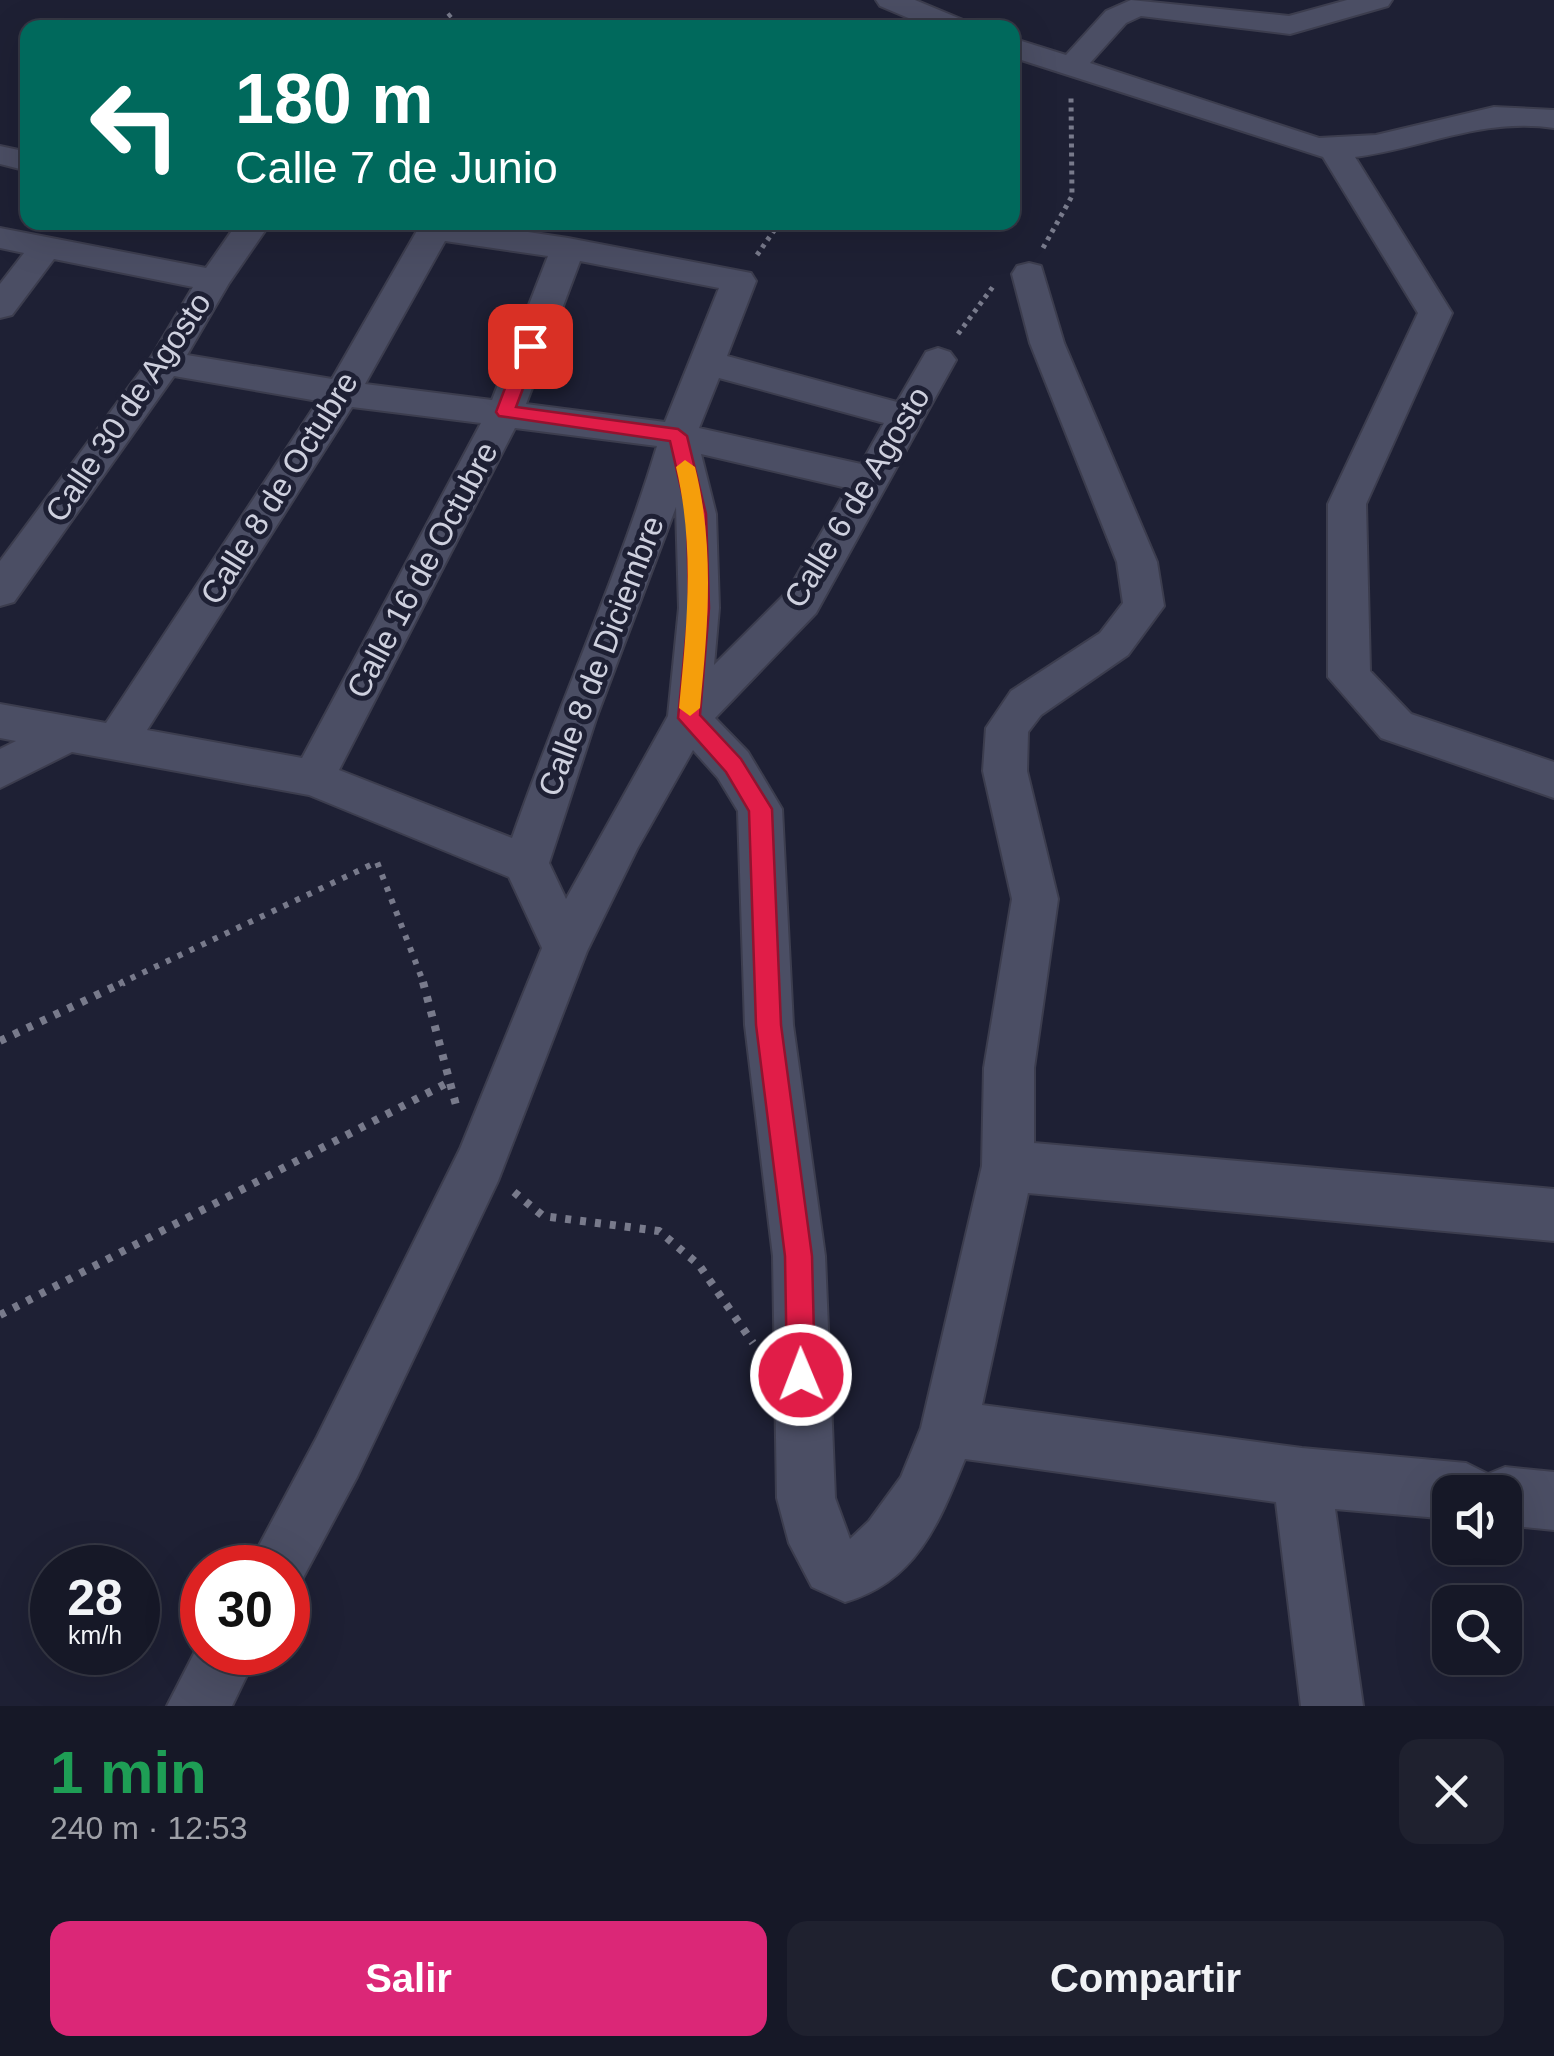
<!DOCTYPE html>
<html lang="es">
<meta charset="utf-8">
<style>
body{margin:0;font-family:Arial,sans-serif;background:#1f212f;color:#f1f3f6;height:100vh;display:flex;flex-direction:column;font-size:38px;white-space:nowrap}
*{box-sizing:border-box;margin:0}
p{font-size:32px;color:#9ea0a7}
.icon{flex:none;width:55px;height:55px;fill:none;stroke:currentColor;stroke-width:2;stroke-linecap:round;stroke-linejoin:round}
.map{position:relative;height:1706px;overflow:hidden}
.sheet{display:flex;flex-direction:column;background:#161827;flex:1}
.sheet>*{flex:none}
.hud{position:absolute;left:20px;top:20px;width:1000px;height:210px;border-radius:20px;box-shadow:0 10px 40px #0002,0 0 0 2px #353744;background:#00695c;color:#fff;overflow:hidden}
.tools{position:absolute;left:1432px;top:1475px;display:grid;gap:20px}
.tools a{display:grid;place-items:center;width:90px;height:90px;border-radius:20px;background:#161827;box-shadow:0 10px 40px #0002,0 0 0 2px #353744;font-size:50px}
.speed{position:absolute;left:30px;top:1545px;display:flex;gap:20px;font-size:50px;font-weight:700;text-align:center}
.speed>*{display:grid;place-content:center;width:130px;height:130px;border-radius:50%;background:#161827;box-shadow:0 10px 40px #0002,0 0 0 2px #353744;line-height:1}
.speed small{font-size:25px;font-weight:400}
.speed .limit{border:15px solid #d22;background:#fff;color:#111}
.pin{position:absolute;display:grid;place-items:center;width:85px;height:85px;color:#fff;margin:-42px;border-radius:20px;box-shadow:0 5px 15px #0006}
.me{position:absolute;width:110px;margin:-55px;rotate:359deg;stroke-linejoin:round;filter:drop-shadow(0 0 8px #0008)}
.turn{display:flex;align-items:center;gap:35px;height:210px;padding:0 50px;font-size:45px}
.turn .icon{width:130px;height:130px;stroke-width:2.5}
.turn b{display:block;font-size:70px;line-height:85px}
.round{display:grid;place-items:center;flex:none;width:105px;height:105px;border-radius:20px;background:#1f212f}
.overview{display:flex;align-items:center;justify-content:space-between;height:170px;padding:0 50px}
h1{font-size:60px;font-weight:700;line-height:75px;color:#1e9e55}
.button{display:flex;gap:20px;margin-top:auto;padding:20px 50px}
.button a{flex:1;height:115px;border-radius:20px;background:#db2777;color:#fff;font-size:40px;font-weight:700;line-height:115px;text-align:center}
.button a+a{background:#1f212f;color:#f1f3f6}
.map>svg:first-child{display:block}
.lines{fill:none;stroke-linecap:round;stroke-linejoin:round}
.street-casing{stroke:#3c3d4e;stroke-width:4}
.path-far2{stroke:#787a8b;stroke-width:5;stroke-dasharray:4 5;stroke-linecap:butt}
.path-far1{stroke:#787a8b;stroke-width:6;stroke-dasharray:5 8;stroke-linecap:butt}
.path{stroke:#787a8b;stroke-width:8;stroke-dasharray:6 9;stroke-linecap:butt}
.street{fill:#4b4e64;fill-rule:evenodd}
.route{fill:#e11d48;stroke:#92132f;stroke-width:2.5}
.slow{fill:#f59e0b}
.labels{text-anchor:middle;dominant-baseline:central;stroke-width:10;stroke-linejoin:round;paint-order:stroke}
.street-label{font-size:32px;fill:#ced0de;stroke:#1e2034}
</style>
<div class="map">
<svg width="1554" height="1706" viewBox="0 0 1554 1706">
<rect width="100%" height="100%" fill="#1e2034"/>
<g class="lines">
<g class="street-casing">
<path id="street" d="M876,0h39l53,22 4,6h-40l-52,-22z
M1131,0l158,16 58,-16h45l-4,6 -98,28 -149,-18 -15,7 -36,40 229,75 57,-3 118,-28 60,3v18c-71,-11 -130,20 -199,29l97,156 -86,191 4,167 41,43 143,48v36l-173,-60 -53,-61v-173l90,-191 -95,-156 -311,-100v-19l54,17 40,-44z
M0,146l28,6v19l-28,-7z
M238,222h33l-42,61 -42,72 145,24 90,-157h39l107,16 183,35 5,8 -29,75 170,46 29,-50 12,-4 12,4 6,8 -140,253 -101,105 33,34 34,57 11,216 32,231 10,242 15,41 19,-18 32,-44 20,-49 61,-262 2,-98 28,-169 -29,-128 3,-43 25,-37 89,-58 23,-30 -6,-41 -87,-219 -18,-69 5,-8 12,-3 12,3 23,77 93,219 7,44 -36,49 -87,60 -13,17 -1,39 31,128 -24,169v75l520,46v52l-526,-48 -46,212 320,43 164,15 22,11 17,-7 49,5v58l-49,-5v-33h-55v27l-115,-10 28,197h-62l-25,-204 -311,-43c-26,64 -49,123 -120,143l-33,-15 -23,-44 -12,-45 -4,-242 -28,-231 -7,-214 -20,-33 -25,-28 -56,99 -50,102 -89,230 -141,296 -60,112 -9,4v-25h-41l70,-131 143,-288 82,-201 -33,-71 -200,-82 -237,-43 -72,36v-39l16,-8 -16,-3v-34l106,19 212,-322 -144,-25 -160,226 -14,4v-45l152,-205 41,-69 -139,-28 -42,56 -12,3v-34l24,-31 -24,-5v-20l206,40zM445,241l103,15 -56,144 -127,-16zM580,261l139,27 -54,134 -139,-18zM719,378l165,45 -23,41 -162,-36zM352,407l129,16 -179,335 -155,-28zM515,428l142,18c-40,133 -99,260 -145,392l-173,-68zM701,454l146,34 -59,103 -74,74 5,-57 -3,-94zM676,507l3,101 -11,108 -102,183 -17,-36 48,-147z
M202,1638v14h56l-26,54h-65z"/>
</g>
<path class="path-far2" d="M434,28l21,-17
M1043,248l29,-52 -1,-98
M757,255l23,-33
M958,334l37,-50"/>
<path class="path-far1" d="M119,984l258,-122 47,122"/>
<path class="path" d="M423,982l33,123
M0,1041l124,-59
M514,1192l29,24 116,15 40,34 54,78
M0,1315l447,-232"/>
<use href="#street" class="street"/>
</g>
<path class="route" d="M530,341l9,5 -23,61 162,22 9,7 19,78 3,94 -9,107 41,44 31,50 9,216 31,231 3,119 -4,10 -10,4 -10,-4 -4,-10 -2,-119 -29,-231 -7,-214 -23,-39 -48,-54 11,-110 -2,-94 -17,-73 -171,-25 -3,-4 25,-66z"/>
<path class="slow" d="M685,460l10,7c20,80 13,159 5,241l-10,8 -11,-8c8,-82 16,-161 -3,-241z"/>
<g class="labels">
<g class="street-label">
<text transform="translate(128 407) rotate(-56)">Calle 30 de Agosto</text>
<text transform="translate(279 488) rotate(-58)">Calle 8 de Octubre</text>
<text transform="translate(857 497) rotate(-59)">Calle 6 de Agosto</text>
<text transform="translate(422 570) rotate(-62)">Calle 16 de Octubre</text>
<text transform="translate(601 656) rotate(-69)">Calle 8 de Diciembre</text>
</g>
</g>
</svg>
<div class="tools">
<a><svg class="icon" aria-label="sound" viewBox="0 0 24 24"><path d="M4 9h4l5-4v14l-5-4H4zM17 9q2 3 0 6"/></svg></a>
<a><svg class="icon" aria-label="search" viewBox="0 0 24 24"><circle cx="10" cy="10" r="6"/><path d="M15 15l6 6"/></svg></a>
</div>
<div class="speed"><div>28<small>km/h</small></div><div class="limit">30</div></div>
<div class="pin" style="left:530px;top:346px;background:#d93025"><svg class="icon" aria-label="arrive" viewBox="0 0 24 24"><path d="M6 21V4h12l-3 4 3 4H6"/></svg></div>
<svg class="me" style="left:801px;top:1375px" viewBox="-20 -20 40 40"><circle r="17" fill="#e11d48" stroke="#fff" stroke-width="3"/><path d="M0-11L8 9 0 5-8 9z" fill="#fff"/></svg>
<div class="hud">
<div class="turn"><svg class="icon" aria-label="left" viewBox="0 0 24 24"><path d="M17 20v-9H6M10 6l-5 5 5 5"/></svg><div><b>180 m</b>Calle 7 de Junio</div></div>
</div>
</div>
<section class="sheet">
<div class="overview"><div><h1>1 min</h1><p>240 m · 12:53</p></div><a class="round"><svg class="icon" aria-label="close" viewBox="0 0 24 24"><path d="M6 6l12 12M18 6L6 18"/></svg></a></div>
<div class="button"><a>Salir</a><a>Compartir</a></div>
</section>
